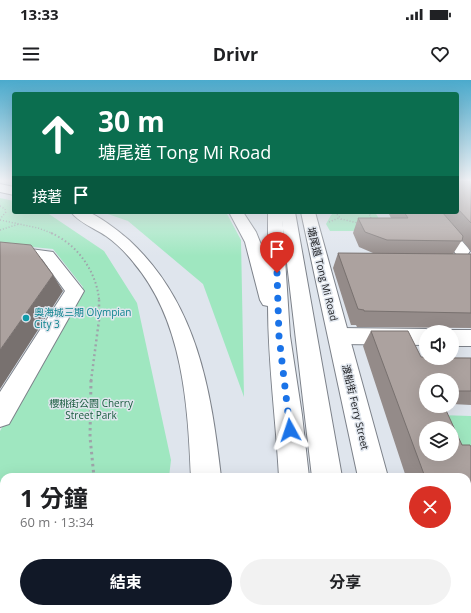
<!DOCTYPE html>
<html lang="zh-TW">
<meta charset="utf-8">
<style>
body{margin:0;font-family:"Open Sans","Noto Sans TC",sans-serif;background:#f2f2f2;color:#202124;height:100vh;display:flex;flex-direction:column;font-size:15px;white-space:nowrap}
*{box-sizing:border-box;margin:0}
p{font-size:13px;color:#757577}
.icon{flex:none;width:22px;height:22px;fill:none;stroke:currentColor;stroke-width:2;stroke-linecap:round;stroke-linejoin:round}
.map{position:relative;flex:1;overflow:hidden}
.side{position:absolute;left:0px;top:393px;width:471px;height:140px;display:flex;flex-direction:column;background:#fff;border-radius:12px 12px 0 0;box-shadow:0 4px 16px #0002}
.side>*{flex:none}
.banner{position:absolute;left:12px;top:12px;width:447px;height:122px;border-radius:4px;box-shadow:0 4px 16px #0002;background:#0b6e4f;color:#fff;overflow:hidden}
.buttons{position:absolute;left:419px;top:245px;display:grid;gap:8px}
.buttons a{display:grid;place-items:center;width:40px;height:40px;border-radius:50%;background:#fff;box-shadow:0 4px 16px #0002;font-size:20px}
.pin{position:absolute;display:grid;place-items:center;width:34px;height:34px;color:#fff;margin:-41px -17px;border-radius:50% 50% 50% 0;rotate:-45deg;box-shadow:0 0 4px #0007}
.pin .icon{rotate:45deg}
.me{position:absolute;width:44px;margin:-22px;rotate:355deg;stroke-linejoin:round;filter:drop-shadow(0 0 3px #0008)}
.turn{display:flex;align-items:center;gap:14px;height:84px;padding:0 20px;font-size:18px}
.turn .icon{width:52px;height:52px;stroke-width:2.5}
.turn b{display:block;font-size:28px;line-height:34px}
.then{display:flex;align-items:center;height:38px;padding:0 20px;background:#0003;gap:8px;font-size:15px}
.round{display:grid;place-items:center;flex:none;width:42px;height:42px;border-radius:21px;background:#f2f2f2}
.head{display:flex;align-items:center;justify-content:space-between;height:68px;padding:0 20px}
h1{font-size:24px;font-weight:700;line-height:30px}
.primary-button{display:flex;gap:8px;margin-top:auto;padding:8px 20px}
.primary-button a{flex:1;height:46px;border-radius:24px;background:#111827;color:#fff;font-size:16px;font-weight:700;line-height:46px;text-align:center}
.primary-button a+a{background:#f2f2f2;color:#202124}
.status{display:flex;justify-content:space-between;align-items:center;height:28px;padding:0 20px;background:#fff;direction:ltr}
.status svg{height:11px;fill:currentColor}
header{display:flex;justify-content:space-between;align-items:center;height:52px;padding:0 20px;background:#fff;font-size:18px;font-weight:700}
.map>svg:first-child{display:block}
.green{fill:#9fe7c0}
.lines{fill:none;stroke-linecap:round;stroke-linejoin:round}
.minor-casing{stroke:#7d828a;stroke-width:2}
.major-casing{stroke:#7d828a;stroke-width:2}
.highway-casing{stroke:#7d828a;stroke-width:2}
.path-far4{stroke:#9ea3a9;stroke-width:1.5;stroke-dasharray:1 2;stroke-linecap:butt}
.path-far3{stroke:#9ea3a9;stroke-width:2;stroke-dasharray:1.5 2.5;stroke-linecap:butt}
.path-far2{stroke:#9ea3a9;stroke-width:2.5;stroke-dasharray:2 3;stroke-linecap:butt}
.path-far1{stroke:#9ea3a9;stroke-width:3;stroke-dasharray:2.5 3.5;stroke-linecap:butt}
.path{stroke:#9ea3a9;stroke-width:4;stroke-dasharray:3 4.5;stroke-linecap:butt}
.minor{fill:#fff;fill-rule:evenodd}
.major{fill:#fff;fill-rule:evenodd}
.highway{fill:#fff;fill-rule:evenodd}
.wall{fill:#948b89}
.shaded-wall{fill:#78716f}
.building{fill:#aca29f;stroke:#78716f;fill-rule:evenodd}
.route{stroke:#1a73e8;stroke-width:7;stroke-dasharray:0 12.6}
.culture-dot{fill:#0f9aa8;stroke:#dfe5ed;stroke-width:1.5}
.labels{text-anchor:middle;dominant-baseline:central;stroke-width:3;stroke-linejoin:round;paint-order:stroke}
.street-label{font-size:10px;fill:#17181b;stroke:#dfe5ed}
.culture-label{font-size:10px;fill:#0d838f;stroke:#dfe5ed;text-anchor:start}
.park-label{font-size:10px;fill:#1a5c3f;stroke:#dfe5ed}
</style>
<div class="status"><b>13:33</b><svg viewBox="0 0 49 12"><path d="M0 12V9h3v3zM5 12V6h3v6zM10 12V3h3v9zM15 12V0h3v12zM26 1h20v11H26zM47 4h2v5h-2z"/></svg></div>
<header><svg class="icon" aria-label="menu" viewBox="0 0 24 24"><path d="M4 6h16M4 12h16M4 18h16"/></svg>Drivr<svg class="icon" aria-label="heart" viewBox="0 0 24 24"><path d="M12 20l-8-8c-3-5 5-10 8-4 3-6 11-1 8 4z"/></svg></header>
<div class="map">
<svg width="471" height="533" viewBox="0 0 471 533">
<rect width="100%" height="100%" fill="#dfe5ed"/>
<path class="green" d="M0,118l14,3v11h32l58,39 33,52 34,157 -2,17h-165v132h152v4h-156v-182l83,-144 -30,-38 -53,-5z
M102,132h124l15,28 3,157 -41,-113 -75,-63z
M335,132h40l11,19h-56l-4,-7 5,-9z
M439,335l32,1v69l-19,-57z"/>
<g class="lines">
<g class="minor-casing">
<path id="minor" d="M423,132h14l31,36 2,3 -2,3 -6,2 -6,-2z
M0,165l53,7 31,39 -75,133 -9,3v-35l65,-101 -23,-32 -42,-4z
M339,248l87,1 8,3h-8v13l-87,-1 -8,-2 -3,-6 3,-6z
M452,250h19v16h-19v-14h-7z"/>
</g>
<g class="major-casing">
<path id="major" d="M229,132h14l13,20 12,30v-50h14l8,124 12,79 7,62h-30c-3,-57 -11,-114 -11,-171l-5,-1 -3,-5 -15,-58z
M301,132h14l73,265h-30z
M285,529h38v4h-38z
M386,529h38v4h-38z"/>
</g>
<g class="highway-casing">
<path id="highway" d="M0,104l14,3v8l-14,-3z
M71,132c5,0 10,-1 15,0 10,1 35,21 43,28 68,63 82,149 92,237h-30c-3,-72 -8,-156 -57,-214 -7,-9 -18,-20 -28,-27 -10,-7 -28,-14 -35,-24z
M281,132h14l47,265h-30z
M187,529h38v4h-38z
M327,529h38l1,4h-38z"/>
</g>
<path class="path-far4" d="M0,126l5,3 1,3 -6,7
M335,132l6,7 17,4
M368,132l3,5 -1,2
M0,140l38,8 16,6
M329,142l10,-4
M0,150l19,-6"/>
<path class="path-far3" d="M51,153c26,11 45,38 48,66"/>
<path class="path-far2" d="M91,301l8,-61v-22"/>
<path class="path-far1" d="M91,300l-1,57 4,40"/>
<path class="path" d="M110,529v4
M19,533l9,-4"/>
<use href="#minor" class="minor"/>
<use href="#major" class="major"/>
<use href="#highway" class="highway"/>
</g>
<path class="wall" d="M457,101h14v70l-9,-11 -9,14h18v-1v75l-114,-1 -1,-2h-5l-18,-57 5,-15h35l-14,-6 -6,-14 5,-15h33l-3,-6h69z
M371,251l50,26 50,1v47l-19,-1v-24h-26l36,65 9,2v166h-21l-1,-4h18v-132h-61l-43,-131z"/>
<path class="shaded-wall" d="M53,195l10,16 -63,98v-39z"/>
<path class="building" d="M457,101h14v42l-14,-15z
M404,132h38l21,24 -1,5 -75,-1 -22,-8 -7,-14h50z
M0,162l31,3 22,30 -53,75z
M338,173l133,1v59l-107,-2v-1l-6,-1z
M371,251h37l13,26h5v1h45v33h-19v-11h-26v26h18l18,39h8l1,2v157l-4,-11v-116h-42zM426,348h26v26h-26z"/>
<linearGradient id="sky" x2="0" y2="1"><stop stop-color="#4baacc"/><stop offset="0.57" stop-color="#f1f3f7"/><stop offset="1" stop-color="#f1f3f7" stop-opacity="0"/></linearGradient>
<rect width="471" height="176" fill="url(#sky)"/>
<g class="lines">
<path class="route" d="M277,193l2,63 11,94"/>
</g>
<circle class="culture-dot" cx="26" cy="238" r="4"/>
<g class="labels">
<g class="street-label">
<text transform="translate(323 194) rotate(76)">塘尾道 Tong Mi Road</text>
<text transform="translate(356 327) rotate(77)">渡船街 Ferry Street</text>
</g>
<g class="culture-label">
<text x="34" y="232">奧海城三期 Olympian<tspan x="34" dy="12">City 3</tspan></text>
</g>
<g class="park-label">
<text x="91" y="323">櫻桃街公園 Cherry<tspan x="91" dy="12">Street Park</tspan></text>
</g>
</g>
</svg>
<div class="buttons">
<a><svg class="icon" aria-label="sound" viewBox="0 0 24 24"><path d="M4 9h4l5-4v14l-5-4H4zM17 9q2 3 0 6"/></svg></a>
<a><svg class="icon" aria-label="search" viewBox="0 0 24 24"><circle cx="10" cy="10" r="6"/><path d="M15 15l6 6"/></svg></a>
<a><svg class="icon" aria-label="layers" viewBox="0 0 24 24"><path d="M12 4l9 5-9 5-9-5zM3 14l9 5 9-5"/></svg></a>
</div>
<div class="pin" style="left:277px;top:193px;background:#d93025"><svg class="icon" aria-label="arrive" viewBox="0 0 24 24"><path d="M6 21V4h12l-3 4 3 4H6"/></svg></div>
<svg class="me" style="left:290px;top:350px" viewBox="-20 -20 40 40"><path d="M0-17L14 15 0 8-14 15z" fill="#1a73e8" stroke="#fff" stroke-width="4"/></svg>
<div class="banner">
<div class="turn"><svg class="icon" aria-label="ahead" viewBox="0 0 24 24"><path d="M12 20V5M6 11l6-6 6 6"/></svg><div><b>30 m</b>塘尾道 Tong Mi Road</div></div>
<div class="then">接著<svg class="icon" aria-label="arrive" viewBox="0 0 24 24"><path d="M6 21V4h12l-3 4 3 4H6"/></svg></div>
</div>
<section class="side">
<div class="head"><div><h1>1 分鐘</h1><p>60 m · 13:34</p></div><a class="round" style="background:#d93025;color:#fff"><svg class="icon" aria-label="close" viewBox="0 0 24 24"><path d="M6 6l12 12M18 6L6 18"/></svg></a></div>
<div class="primary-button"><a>結束</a><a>分享</a></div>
</section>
</div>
